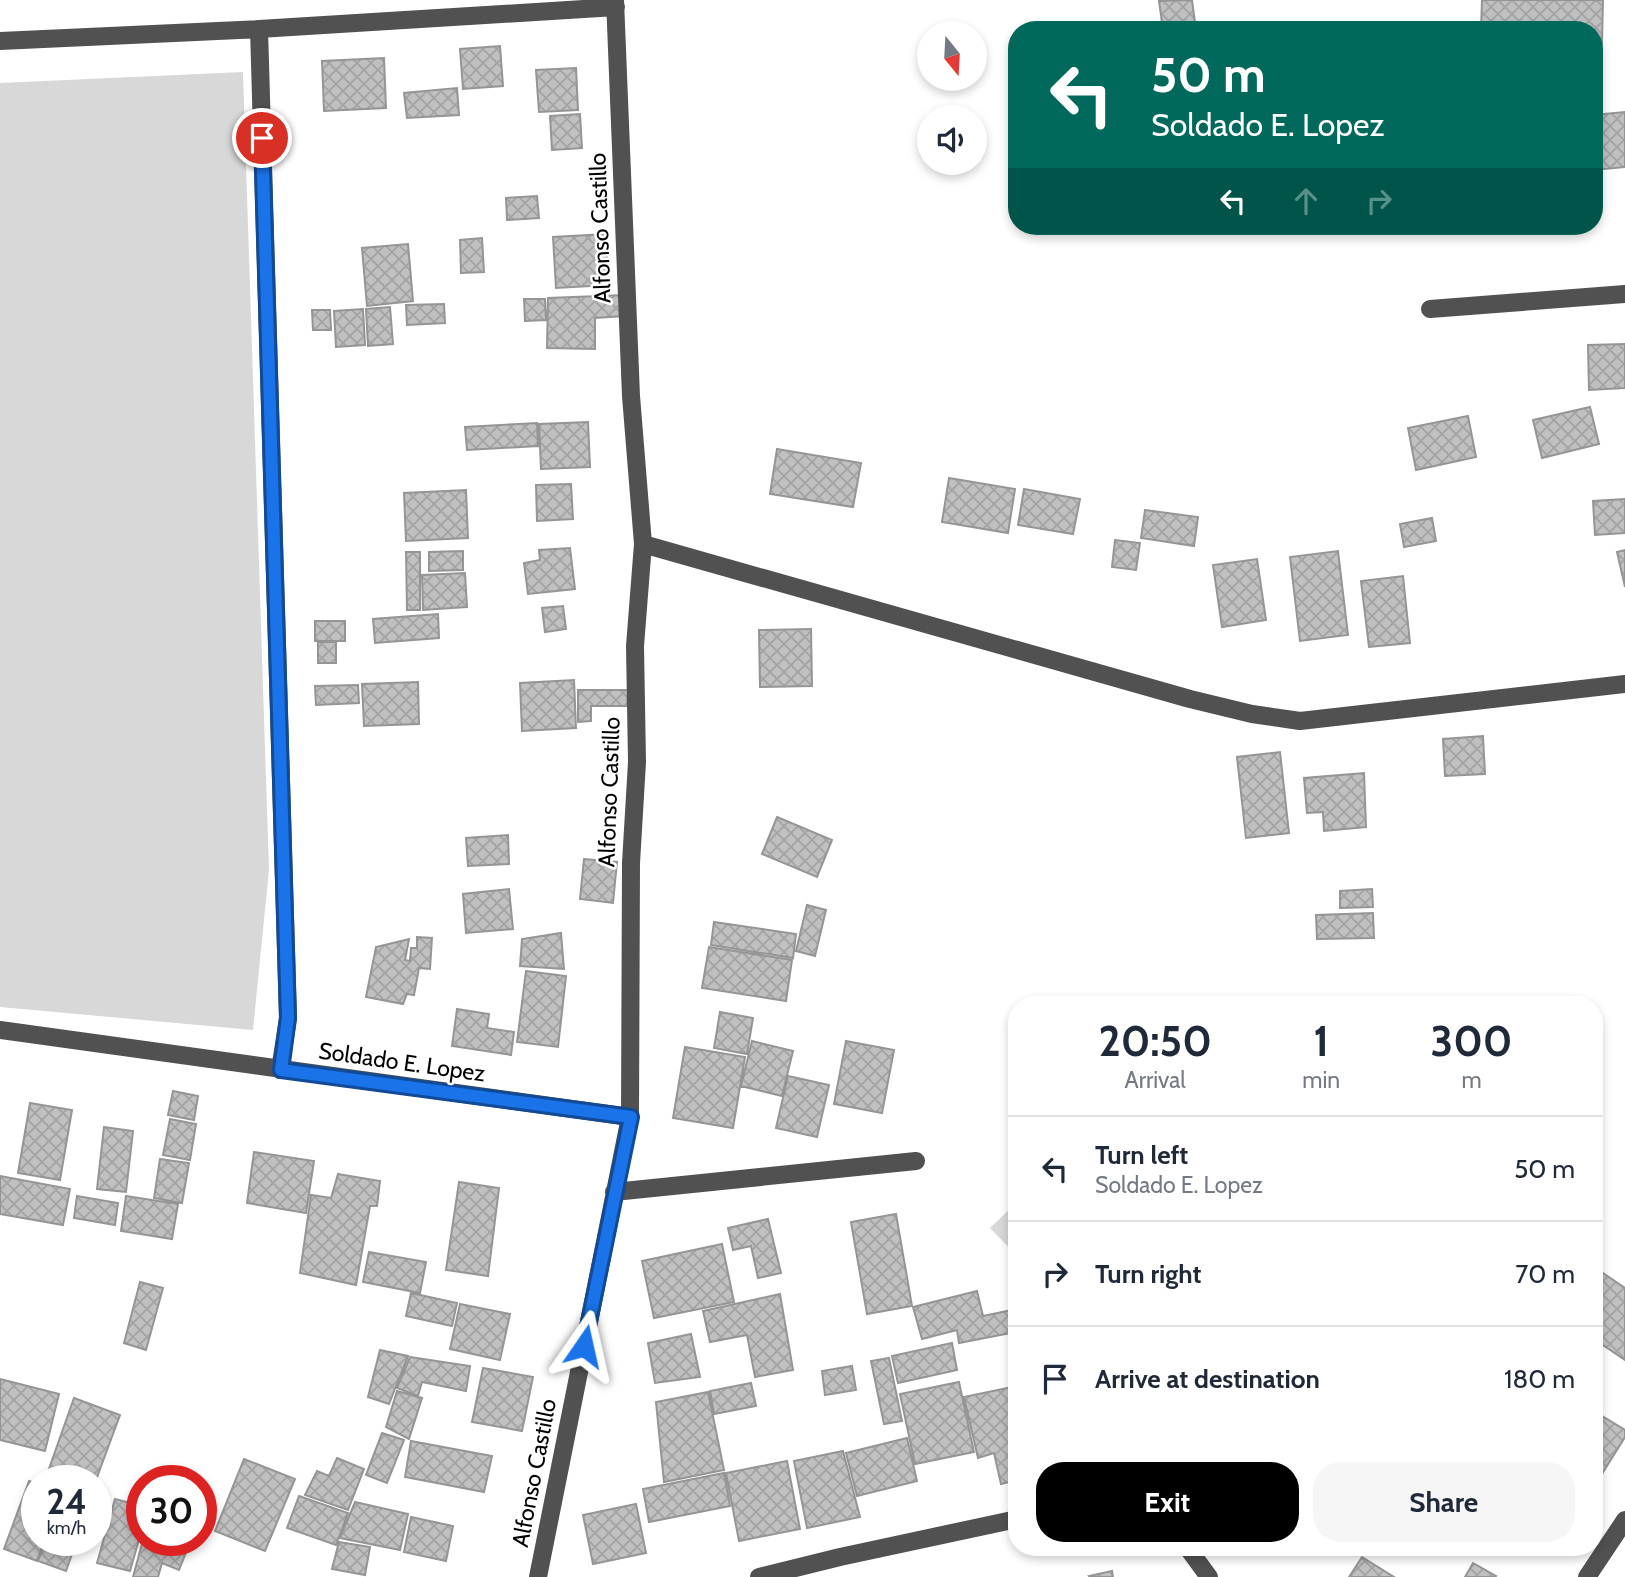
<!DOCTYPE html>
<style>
body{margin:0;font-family:Cabin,sans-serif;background:#f6f6f7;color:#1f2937;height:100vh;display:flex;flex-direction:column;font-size:26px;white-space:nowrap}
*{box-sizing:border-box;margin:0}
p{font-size:23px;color:#747a83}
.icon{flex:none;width:38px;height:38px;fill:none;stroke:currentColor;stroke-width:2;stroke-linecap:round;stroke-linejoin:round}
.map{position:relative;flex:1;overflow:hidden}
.drawer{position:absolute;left:1008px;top:996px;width:595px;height:560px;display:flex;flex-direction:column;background:#fff;border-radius:28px;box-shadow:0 4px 10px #0003}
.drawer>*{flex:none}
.top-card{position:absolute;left:1008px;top:21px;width:595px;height:214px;border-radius:28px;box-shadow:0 4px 10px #0003;background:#00695c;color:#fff;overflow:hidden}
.needle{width:46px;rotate:162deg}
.tools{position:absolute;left:917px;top:21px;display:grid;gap:14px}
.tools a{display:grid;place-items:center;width:70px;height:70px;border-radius:50%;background:#fff;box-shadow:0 4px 10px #0003;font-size:35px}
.speed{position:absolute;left:21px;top:1465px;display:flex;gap:14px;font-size:35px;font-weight:700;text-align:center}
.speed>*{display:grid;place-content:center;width:91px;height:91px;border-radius:50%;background:#fff;box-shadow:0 4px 10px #0003;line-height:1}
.speed small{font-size:18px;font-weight:400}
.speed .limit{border:10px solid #d22;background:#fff;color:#111}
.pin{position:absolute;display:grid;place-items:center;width:60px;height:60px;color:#fff;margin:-30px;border:4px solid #fff;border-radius:50%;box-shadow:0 2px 7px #0007}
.me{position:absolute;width:77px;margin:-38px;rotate:11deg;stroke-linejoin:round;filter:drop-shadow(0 0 5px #0008)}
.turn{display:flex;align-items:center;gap:24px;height:147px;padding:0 28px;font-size:32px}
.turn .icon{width:91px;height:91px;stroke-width:2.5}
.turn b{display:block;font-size:49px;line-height:60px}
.lanes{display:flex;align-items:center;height:66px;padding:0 28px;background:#0003;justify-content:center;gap:35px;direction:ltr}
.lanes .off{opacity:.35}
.eta{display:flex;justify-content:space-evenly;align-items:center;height:119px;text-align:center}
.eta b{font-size:42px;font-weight:800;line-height:49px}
.button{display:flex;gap:14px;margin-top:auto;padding:14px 28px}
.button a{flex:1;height:80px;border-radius:28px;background:#000;color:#fff;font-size:28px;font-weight:800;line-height:80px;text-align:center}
.button a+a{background:#f6f6f7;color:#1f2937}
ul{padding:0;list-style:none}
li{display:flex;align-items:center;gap:21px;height:105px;padding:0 28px;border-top:2px solid #e0e1e3}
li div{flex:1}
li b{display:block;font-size:26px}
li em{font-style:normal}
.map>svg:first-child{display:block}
.park{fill:#d8d8d8}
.building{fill:url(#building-cross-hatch);stroke:#959595;stroke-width:2}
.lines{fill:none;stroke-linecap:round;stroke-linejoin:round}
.minor{stroke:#515151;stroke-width:18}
.route-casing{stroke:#114b97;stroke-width:18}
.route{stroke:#1a73e8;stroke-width:12}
.labels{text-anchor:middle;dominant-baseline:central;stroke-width:5;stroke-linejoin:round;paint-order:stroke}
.street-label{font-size:23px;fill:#000;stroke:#fff}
</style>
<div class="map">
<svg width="1625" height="1577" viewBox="0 0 1625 1577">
<defs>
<pattern id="building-cross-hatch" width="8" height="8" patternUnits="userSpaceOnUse" patternTransform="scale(1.75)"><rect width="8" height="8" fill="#c0c0c0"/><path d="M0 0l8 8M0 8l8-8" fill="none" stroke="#a3a3a3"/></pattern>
</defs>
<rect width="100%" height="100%" fill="#fff"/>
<path class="park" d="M243,72l26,798 -16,160 -253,-23v-924z
M1017,1202v54l-27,-28z"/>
<path class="building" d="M1192,0l4,30h-33l-4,-29z
M1482,0h121l-1,43h-8v-13h-113z
M500,46l3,40 -40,3 -3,-40z
M384,58l2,50 -62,3 -2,-50z
M576,68l2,42 -39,2 -3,-42z
M457,88l2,27 -52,3 -3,-25z
M1625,112v55l-31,3v-55z
M580,114l2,34 -30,2 -2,-34z
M537,196l2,22 -32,2 -1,-22z
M606,234l2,51 -52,3 -3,-51z
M482,238l2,34 -23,1 -1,-33z
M408,244l5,57 -46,5 -5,-58z
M624,295v21l-29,2v31l-48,-1 1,-50z
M524,299h21l1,21 -21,1z
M444,304l1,19 -38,2 -1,-20z
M390,307l3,37 -25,2 -2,-37z
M363,309l2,36 -29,2 -2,-36z
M312,310h18l1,20h-18z
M1625,344v44l-36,2 -1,-45z
M1590,407l9,37 -57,14 -9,-38z
M1468,416l8,41 -60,13 -8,-42z
M588,422l2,45 -49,2 -2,-45z
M537,423l1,23 -71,4 -2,-23z
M777,449l84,14 -8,44 -83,-13z
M949,478l66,11 -7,44 -66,-11z
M571,484l2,35 -36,2 -1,-36z
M1024,489l56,10 -7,35 -55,-9z
M466,490l2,48 -62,3 -2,-48z
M1625,499v34l-30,2 -2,-34z
M1145,510l53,7 -4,29 -53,-8z
M1432,518l4,23 -32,6 -4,-23z
M1115,540l25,3 -4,27 -24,-3z
M570,548l5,41 -47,5 -4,-31 16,-3 -1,-10z
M1625,550v37l-8,-35z
M463,551v19l-34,1v-19z
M1338,551l10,84 -48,6 -10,-84z
M406,552h14v58h-13z
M1257,559l9,61 -44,7 -9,-62z
M465,573l2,34 -44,3 -1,-35z
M1403,576l7,67 -41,4 -8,-66z
M563,606l3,23 -21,3 -3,-24z
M438,614l1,24 -64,5 -2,-24z
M315,621h30v20h-30z
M811,629l1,57 -52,1 -1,-57z
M318,642h18v21h-18z
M574,680l2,48 -54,3 -2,-48z
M418,682l1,42 -55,2 -2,-42z
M358,685l1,18 -43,2 -1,-19z
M578,690h50l-1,16h-36v15l-13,1z
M1483,736l2,38 -40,2 -2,-37z
M1280,752l9,81 -43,5 -9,-81z
M1364,773l2,54 -42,4 -1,-19 -16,1 -3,-35z
M777,817l55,23 -15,37 -55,-23z
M508,835l1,29 -41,2 -2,-28z
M584,859l33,3 -4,41 -33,-4z
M509,889l4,40 -47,4 -3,-39z
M1372,889l1,18 -33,1v-17z
M807,905l19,5 -11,46 -19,-5z
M1373,913l1,25 -57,1 -1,-24z
M714,922l82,12 -3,24 -82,-13z
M561,933l3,36 -44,-3 2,-27z
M417,937l15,1 -2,31 -11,-1 -5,27 -7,-1 -4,10 -37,-7 10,-50 33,-8 -4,21 5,1 1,-13h6z
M709,947l83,13 -6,41 -84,-13z
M526,971l40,5 -8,71 -41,-5z
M457,1009l32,5 -2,14 27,4 -3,23 -59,-9z
M720,1012l33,6 -6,36 -33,-6z
M752,1041l41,10 -11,45 -41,-10z
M846,1041l48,9 -12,63 -48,-9z
M685,1047l60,10 -12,71 -60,-10z
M788,1076l41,9 -12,52 -41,-9z
M173,1091l25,5 -4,24 -26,-5z
M30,1103l42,7 -12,70 -42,-7z
M170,1119l26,5 -6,36 -27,-5z
M104,1127l29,4 -7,61 -29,-3z
M254,1152l60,9 -8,52 -59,-10z
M160,1159l29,4 -7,40 -28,-5z
M338,1174l42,7 -3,25h-7l-14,79 -56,-12 11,-78 20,3z
M0,1176l70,13 -7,36 -63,-11z
M459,1182l40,6 -11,88 -42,-6z
M77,1196l41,7 -3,22 -41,-7z
M126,1196l52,8 -6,35 -51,-8z
M896,1214l16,92 -45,8 -16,-92z
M768,1219l13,54 -23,5 -7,-32 -18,4 -5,-22z
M722,1244l12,58 -80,16 -12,-57z
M369,1252l57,10 -6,31 -57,-11z
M1594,1267l31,21v72l-31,-21z
M140,1282l23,6 -17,62 -22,-7z
M977,1291l6,25 29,-6 4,22 -57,11 -2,-13 -35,9 -9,-32z
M411,1293l46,10 -5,23 -46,-10z
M780,1294l13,76 -38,7 -8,-42 -37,7 -7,-31z
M460,1304l50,10 -10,46 -50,-11z
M691,1334l9,43 -45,6 -7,-40z
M952,1343l5,27 -59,13 -6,-27z
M380,1350l28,6 -19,48 -21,-7z
M410,1357l60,9 -4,25 -44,-9 -4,14 -21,-8z
M889,1358l13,63 -18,3 -13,-63z
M852,1366l4,24 -31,5 -3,-24z
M483,1368l50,9 -11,54 -50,-9z
M0,1379l59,15 -14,57 -45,-11z
M959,1382l15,70 -59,12 -15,-70z
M751,1383l5,23 -42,8 -4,-23z
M1017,1386v94l-16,4 -7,-31 -16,5 -14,-61z
M397,1391l25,7 -13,41 -23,-12z
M708,1392l16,78 -60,12 -8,-80z
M74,1398l46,17 -24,65h-51z
M1594,1411l31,19v7l-30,48z
M382,1433l22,7 -17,43 -21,-8z
M907,1438l10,43 -60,15 -11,-43z
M411,1441l81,15 -8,36 -79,-15z
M843,1451l17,66 -53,11 -13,-67z
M337,1458l27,11 -16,41 -43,-15 12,-24 12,5z
M244,1459l51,20 -30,72 -50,-20z
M787,1461l13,68 -61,12 -13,-68z
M724,1473l6,33 -81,16 -6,-33z
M29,1481l8,3v56h7l-7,21 -33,-12z
M299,1496l49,17 -12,32 -49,-17z
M115,1499l27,7v23l-12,42 -33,-8z
M355,1502l53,12 -8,36 -60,-12z
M636,1504l10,49 -53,11 -10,-49z
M411,1517l42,9 -7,35 -42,-9z
M46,1540h31l-11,31 -28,-10z
M143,1540h48l-12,30 -17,-7 -4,14h-25z
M339,1542l31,5 -5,28 -33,-6z
M1362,1557l32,20h-45z
M1473,1563l23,13 -1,1h-30z
M1112,1571l1,6h-23l-1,-1z"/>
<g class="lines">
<path class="minor" d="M259,29l29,989 -8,52
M0,41l259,-12 357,-22
M1430,309l195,-15
M643,544l547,155 62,15 48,7 325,-37
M0,1030l630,87
M614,1192l302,-31
M1187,1547l22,30
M538,1577l92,-460 1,-254 6,-101 -2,-116 8,-102 -12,-148 -16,-396
M759,1577l81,-20 177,-38
M1587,1577l38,-57"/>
</g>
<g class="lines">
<g class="route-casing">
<path id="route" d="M262,138l26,880 -7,52 350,47 -47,229"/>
</g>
<use href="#route" class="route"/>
</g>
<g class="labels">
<g class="street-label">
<text transform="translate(600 228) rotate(-92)">Alfonso Castillo</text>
<text transform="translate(609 792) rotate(-88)">Alfonso Castillo</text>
<text transform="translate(402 1062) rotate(8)">Soldado E. Lopez</text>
<text transform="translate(534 1473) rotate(-79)">Alfonso Castillo</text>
</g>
</g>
</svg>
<div class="tools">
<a><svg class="needle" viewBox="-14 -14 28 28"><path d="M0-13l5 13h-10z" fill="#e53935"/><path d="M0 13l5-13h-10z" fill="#747a83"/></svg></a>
<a><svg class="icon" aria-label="sound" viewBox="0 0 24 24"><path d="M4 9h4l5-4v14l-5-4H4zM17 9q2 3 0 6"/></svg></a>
</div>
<div class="speed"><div>24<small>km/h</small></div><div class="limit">30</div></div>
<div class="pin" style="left:262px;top:138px;background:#d93025"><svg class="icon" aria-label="arrive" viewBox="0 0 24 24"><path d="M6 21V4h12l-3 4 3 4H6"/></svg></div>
<svg class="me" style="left:584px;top:1346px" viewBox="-20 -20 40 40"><path d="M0-17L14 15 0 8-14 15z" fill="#1a73e8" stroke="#fff" stroke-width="4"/></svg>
<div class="top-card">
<div class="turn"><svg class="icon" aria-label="left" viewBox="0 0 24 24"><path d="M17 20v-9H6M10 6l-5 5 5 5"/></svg><div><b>50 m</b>Soldado E. Lopez</div></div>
<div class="lanes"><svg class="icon" aria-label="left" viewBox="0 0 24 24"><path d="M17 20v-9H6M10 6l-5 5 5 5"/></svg><svg class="icon off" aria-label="ahead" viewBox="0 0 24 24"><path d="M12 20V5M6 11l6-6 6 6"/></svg><svg class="icon off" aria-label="right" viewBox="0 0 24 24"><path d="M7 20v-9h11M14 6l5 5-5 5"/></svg></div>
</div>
<section class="drawer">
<div class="eta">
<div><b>20:50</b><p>Arrival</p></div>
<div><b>1</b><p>min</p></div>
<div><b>300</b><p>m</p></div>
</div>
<ul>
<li><svg class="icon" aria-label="left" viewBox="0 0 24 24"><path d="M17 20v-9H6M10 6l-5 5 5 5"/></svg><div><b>Turn left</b><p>Soldado E. Lopez</p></div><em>50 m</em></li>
<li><svg class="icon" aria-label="right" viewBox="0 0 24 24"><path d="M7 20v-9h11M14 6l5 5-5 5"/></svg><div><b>Turn right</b></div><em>70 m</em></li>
<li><svg class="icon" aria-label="arrive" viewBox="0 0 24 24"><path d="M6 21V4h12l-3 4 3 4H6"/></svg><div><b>Arrive at destination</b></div><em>180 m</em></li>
</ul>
<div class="button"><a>Exit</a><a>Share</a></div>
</section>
</div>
